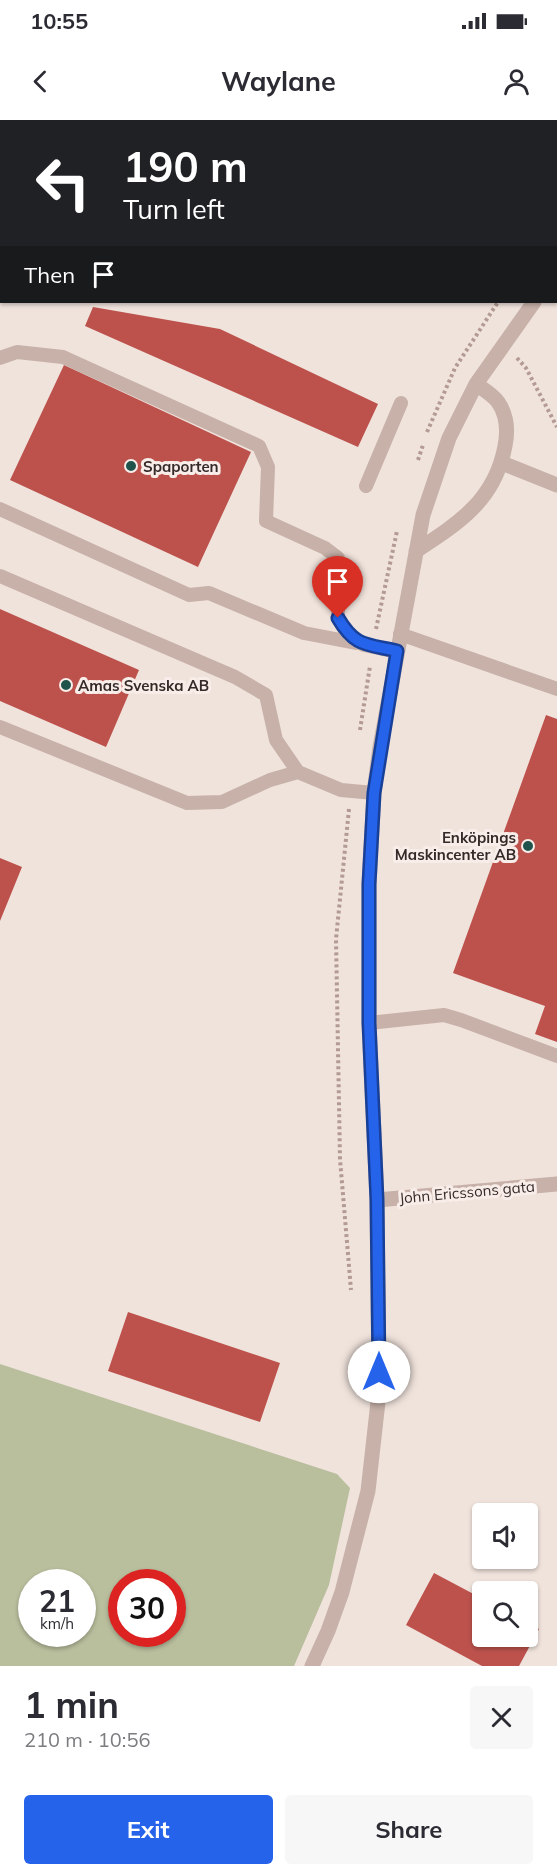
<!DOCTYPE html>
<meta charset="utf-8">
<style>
body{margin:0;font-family:Mulish,sans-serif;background:#f7f7f7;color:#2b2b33;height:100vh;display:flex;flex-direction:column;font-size:22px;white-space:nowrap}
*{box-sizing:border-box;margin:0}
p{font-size:20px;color:#7c7c81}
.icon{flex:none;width:33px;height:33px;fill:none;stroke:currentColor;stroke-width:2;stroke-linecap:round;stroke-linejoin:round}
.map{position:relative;height:1546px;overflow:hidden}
.side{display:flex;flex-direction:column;background:#fff;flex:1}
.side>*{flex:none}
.top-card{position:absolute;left:0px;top:0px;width:558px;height:183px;box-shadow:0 2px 4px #0004;background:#202124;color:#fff;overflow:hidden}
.fabs{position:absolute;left:472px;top:1383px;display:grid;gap:12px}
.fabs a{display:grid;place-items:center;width:66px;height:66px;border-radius:6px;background:#fff;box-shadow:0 2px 4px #0004;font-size:30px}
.speed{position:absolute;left:18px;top:1449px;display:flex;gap:12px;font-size:30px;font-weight:700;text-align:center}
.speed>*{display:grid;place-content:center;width:78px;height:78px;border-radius:50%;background:#fff;box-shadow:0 2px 4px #0004;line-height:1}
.speed small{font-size:15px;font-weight:400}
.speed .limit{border:9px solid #d22;background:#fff;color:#111}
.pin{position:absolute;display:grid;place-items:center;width:51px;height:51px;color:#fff;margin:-62px -26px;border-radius:50% 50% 50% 0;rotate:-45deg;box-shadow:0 0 6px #0007}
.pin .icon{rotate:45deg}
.me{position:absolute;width:66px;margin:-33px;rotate:0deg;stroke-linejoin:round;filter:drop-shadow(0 0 4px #0008)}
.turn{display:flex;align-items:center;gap:21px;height:126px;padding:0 24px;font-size:27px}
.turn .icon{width:78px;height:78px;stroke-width:2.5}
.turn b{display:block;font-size:42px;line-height:51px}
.then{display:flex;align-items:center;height:57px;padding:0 24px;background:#0003;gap:12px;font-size:22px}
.round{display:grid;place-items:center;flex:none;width:63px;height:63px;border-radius:6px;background:#f7f7f7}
.summary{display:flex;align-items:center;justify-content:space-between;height:102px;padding:0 24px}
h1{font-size:36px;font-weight:700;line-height:45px}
.action{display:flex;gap:12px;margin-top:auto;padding:12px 24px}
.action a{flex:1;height:69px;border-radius:6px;background:#2563eb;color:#fff;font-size:24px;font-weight:700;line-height:69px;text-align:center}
.action a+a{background:#f7f7f7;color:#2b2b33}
.status{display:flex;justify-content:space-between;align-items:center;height:42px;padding:0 30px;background:#fff;direction:ltr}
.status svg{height:16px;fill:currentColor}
header{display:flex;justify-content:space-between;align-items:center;height:78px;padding:0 24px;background:#fff;font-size:27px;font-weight:700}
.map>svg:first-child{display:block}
.green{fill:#b9be9d;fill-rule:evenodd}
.building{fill:#bd524d}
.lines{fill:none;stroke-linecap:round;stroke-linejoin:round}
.path{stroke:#b39a93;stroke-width:4;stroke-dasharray:3 3;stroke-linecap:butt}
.service{stroke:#c7b1a9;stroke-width:14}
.minor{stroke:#c7b1a9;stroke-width:15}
.motorway{stroke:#554240;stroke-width:18}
.route-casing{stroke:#184099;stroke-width:15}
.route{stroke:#2563eb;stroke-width:10}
.poi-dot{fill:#21534d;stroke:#f8ede8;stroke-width:2}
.labels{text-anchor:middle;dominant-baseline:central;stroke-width:6;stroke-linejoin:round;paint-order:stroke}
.poi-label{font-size:15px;font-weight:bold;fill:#352a28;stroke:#f8ede8;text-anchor:start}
.street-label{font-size:15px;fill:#352a28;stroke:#f8ede8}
</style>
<div class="status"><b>10:55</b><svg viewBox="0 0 49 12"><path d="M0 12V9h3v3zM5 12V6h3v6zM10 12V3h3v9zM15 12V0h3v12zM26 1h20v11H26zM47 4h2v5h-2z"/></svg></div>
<header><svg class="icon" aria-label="back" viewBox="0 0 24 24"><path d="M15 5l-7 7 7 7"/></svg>Waylane<svg class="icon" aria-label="person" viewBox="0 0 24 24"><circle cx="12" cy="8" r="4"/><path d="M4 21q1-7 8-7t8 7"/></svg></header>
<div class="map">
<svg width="557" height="1546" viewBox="0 0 557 1546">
<rect width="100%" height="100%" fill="#f0e3dc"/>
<path class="green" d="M0,1244l337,110 13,14 -21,97 -35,81h-294zM32,1462h50v52h-50zM122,1462h50v52h-50z"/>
<path class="building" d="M93,187l127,22 158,75 -20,43 -273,-121z
M64,245l187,87 -53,115 -188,-87z
M0,489l139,61 -33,77 -106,-46z
M546,595l11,4v323l-22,-8 10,-28 -92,-33z
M0,738l22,9 -22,54z
M128,1192l152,51 -20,59 -152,-51z
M434,1453l49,26v37h45v-12l11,5 -20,37h-37l-76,-41z"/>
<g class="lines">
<path class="path" d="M556,113l1,-1
M517,238l9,10 31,59
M427,312l28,-64 43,-66
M418,340l5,-15
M376,509l21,-98
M360,610l10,-64
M349,689l-13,130 4,220 11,131"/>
<path class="service" d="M457,0l1,2
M556,2l1,-2
M556,88l1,1
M0,238l17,-6 46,5 196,89 9,21 -2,54 59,27 13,10v60l9,16 17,11 33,7
M366,366l35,-83
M0,389l189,86 20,-2 95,40 52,10
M0,456l235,101 31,18 10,45 22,32 43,18 33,3
M400,514l157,55
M0,607l187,76 35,-1 48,-22 28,-8
M369,903l75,-8 17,5 96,36"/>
<path class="minor" d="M556,150l1,-1
M502,343l55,22
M416,431c43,-28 79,-51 89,-105 3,-15 2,-31 -7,-44 -5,-7 -15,-13 -22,-18
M377,1080l180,-16
M312,1546l16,-35 14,-39 26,-101 11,-98 -2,-193 -8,-177v-139l5,-91 6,-46 43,-232 26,-77 27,-54 58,-82"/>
<path class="motorway" d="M0,3l3,-3"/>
</g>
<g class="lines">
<g class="route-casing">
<path id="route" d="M338,498c17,29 28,26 59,33l-23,142 -5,91v139l8,177 2,172"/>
</g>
<use href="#route" class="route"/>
</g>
<g class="poi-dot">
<circle cx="131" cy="346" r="6"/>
<circle cx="66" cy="565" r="6"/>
<circle cx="528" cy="726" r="6"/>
</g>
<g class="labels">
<g class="poi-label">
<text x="143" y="346">Spaporten</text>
<text x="78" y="565">Amas Svenska AB</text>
<text x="516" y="717" text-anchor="end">Enköpings<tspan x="516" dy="17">Maskincenter AB</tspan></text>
</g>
<g class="street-label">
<text transform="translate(467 1072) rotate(-5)">John Ericssons gata</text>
</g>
</g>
</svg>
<div class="fabs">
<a><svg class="icon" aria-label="sound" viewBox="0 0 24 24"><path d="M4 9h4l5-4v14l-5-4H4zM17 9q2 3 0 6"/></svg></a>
<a><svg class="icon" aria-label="search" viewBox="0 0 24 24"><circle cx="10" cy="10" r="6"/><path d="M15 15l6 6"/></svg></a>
</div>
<div class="speed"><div>21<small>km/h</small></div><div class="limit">30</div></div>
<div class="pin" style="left:338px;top:498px;background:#d93025"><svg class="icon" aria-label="arrive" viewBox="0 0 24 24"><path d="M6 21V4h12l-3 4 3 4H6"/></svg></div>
<svg class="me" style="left:379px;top:1252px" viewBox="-20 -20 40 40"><circle r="19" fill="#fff"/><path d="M0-13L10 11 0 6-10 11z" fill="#2563eb"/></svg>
<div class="top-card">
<div class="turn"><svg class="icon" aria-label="left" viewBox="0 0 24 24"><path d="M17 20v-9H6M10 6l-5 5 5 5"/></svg><div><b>190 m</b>Turn left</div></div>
<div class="then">Then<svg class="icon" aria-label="arrive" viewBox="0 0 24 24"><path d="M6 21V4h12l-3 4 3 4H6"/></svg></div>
</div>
</div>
<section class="side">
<div class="summary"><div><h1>1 min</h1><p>210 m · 10:56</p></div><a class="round"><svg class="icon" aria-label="close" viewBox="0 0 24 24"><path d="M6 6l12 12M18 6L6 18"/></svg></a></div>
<div class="action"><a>Exit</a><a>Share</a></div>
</section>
